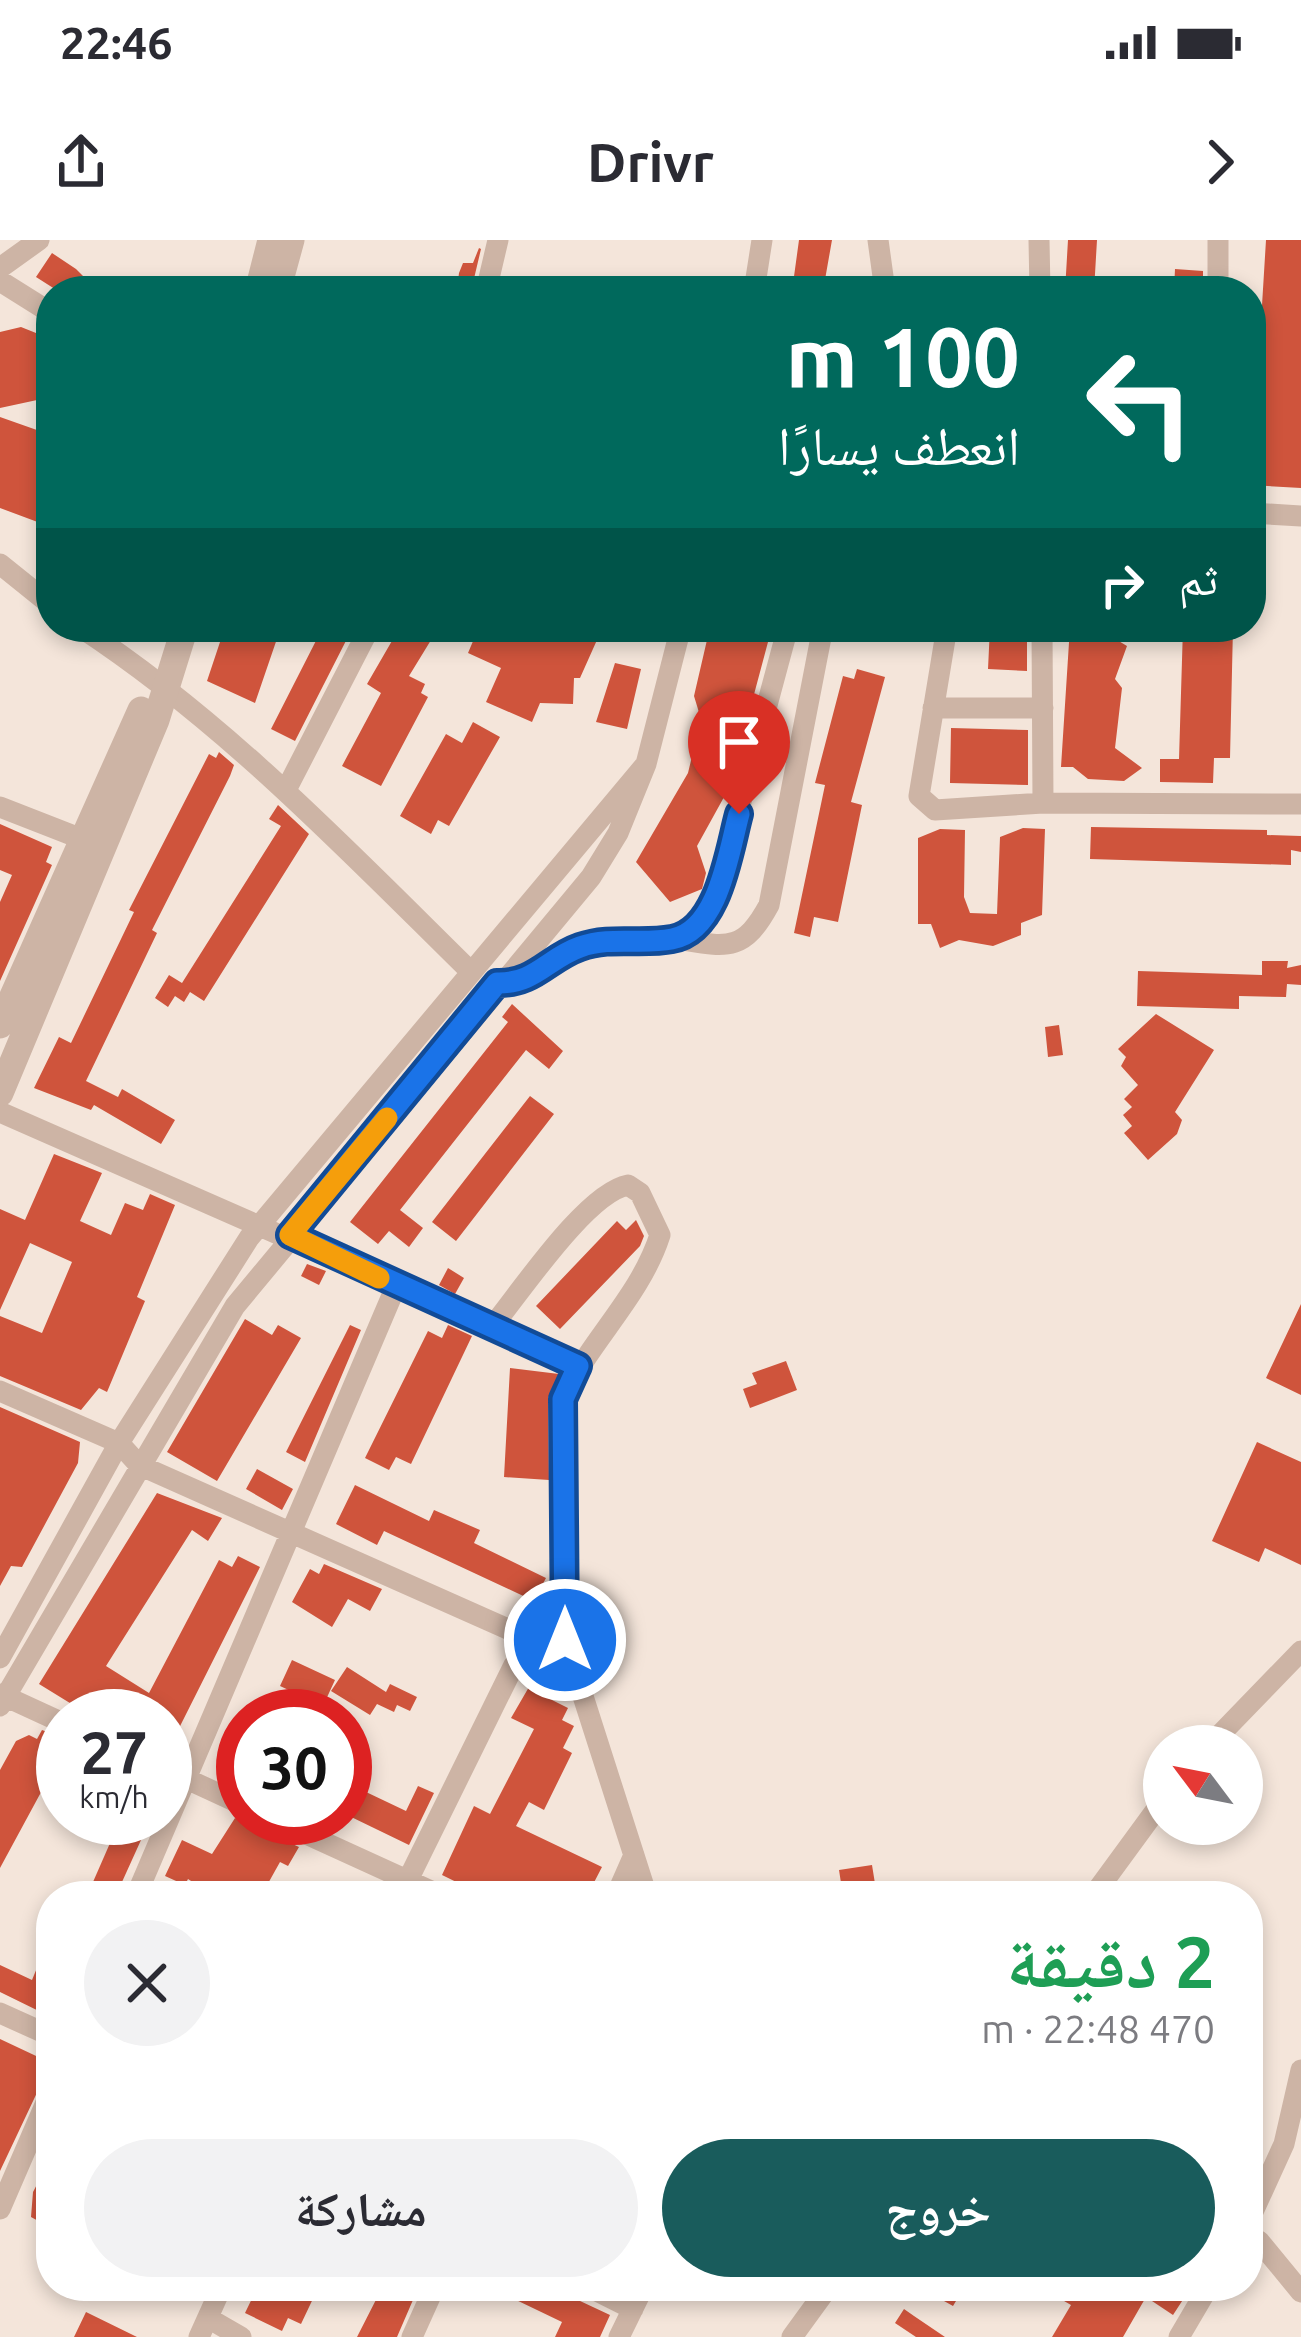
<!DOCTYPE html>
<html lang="ar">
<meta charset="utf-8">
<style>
body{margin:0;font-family:Ubuntu,"Noto Naskh Arabic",sans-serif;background:#f2f2f3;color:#2b2b33;direction:rtl;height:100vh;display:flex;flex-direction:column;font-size:45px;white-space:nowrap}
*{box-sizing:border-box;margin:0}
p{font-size:39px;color:#7c7c81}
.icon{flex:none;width:66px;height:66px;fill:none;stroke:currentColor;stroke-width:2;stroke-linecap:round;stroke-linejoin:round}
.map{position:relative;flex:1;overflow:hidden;direction:ltr}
.drawer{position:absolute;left:36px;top:1641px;width:1227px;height:420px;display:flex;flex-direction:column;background:#fff;border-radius:48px;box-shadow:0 6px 18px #0003;direction:rtl}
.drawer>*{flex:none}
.hud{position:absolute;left:36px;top:36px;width:1230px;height:366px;border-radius:48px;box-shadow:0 6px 18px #0003;direction:rtl;background:#00695c;color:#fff;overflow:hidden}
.needle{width:78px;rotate:302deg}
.buttons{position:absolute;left:1143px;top:1485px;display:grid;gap:24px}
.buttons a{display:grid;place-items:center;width:120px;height:120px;border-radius:50%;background:#fff;box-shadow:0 6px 18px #0003;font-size:60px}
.speed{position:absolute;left:36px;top:1449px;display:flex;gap:24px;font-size:60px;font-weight:700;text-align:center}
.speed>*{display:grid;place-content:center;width:156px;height:156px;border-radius:50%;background:#fff;box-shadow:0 6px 18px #0003;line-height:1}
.speed small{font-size:30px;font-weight:400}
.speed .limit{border:18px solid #d22;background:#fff;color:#111}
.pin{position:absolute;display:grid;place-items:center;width:102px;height:102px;color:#fff;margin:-123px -51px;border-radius:50% 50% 50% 0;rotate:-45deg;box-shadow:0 0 12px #0007}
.pin .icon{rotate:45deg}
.me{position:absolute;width:132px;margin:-66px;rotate:0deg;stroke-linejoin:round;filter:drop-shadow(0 0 9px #0008)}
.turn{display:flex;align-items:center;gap:42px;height:252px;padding:0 48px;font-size:54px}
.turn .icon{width:156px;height:156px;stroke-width:2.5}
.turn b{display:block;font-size:84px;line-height:102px}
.then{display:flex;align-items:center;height:114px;padding:0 48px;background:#0003;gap:24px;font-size:45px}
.round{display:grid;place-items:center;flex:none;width:126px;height:126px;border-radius:63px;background:#f2f2f3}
.headline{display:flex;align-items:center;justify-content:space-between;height:204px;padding:0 48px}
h1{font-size:72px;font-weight:700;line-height:90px;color:#1e9e55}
.button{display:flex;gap:24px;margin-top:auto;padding:24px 48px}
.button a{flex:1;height:138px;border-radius:72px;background:#195c5c;color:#fff;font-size:48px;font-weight:700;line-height:138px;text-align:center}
.button a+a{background:#f2f2f3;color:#2b2b33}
.status{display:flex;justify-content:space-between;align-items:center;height:84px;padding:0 60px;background:#fff;direction:ltr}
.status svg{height:33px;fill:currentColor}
header{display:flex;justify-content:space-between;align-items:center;height:156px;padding:0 48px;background:#fff;font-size:54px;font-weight:700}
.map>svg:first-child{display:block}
.building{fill:#cf543c}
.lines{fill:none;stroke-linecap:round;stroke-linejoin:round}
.minor{stroke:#cdb4a5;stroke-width:21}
.tertiary{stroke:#cdb4a5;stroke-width:27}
.route-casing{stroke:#114b97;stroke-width:30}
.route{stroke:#1a73e8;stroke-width:21}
.slow{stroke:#f59e0b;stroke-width:21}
</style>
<div class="status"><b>22:46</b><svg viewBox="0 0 49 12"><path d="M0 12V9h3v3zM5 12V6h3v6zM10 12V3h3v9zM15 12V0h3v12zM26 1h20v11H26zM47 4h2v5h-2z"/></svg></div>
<header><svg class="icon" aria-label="forward" viewBox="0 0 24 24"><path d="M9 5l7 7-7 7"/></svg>Drivr<svg class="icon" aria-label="share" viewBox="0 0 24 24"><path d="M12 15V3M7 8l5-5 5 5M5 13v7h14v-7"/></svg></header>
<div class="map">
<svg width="1301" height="2097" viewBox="0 0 1301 2097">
<rect width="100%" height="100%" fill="#f4e5da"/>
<path class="building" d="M799,0h33l-9,51h-31z
M1068,0h29l-3,51h-29z
M1266,0h35v248l-50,-3z
M479,8l2,1 -9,38 -14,-6 1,-8 4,-10h10z
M52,13l24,16 22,22h-40l-22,-14z
M1175,29l28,2v20h-29z
M21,87l30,12v58l-51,11v-76z
M0,177l51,18v92l-51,-19z
M225,387h56l-26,76 -48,-22z
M323,387h30l-58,114 -24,-12z
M400,387h39l-30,49 16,8 -4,9 7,4 -47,89 -39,-20 39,-73 -14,-9z
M479,387h113l9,4 -21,47h-6l-1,26 -33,-1 -8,19 -46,-20 15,-34 -33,-15z
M710,387h62l-43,161 -32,58 9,27 -4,16 -32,13 -34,-40 52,-89 13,-54 -7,-23z
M990,387h37v44l-39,-2z
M1070,387h48l-1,13 10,6 -12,33 7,9 -7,60 27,20 -18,13 -36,-2 -15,-12h-12z
M1183,387h50l-3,131h-16l-1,25 -53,-1v-23h19z
M615,423l26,6 -14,60 -31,-7z
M857,429l28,8 -34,125 11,3 -24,117 -24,-5 -4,20 -16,-4 31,-148 -10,-2 28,-107 11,3z
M473,482l27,15 -51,89 -11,-6 -7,14 -31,-18 46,-82 16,9z
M951,488l77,2v55l-78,-2z
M219,512l15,13 -4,11 -78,154 5,3 -71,148 32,16 4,-8 53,31 -14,24 -67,-39 -3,5 -57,-22 25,-51 12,6 63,-131 -5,-2 80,-156 7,4z
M278,565l31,29 -105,167 -14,-9 -6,10 -9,-6 -7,11 -13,-9 14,-23 13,8 99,-157 -12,-7z
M0,584l52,23 -6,15 6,3 -52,116v-79l12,-27 -12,-5z
M1091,587l176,3v5l34,1v16l-10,-2v15l-201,-6z
M1023,588l22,1 -3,86 -21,8v12l-28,11 -34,-6 -19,8 -9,-24h-13v-86l22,-9 25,1 -1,67 6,16 27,1 3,-77z
M1262,721h26l-1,7 14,-3v20l-14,-1 -1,13 -47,-1v13l-102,-3 1,-35 124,4z
M512,764l51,47 -14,18 -23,-19 -126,160 23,18 -14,19 -20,-16 -11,13 -28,-22 158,-200 -6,-5z
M1156,774l58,36 -39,62 7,8 -5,14 -29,26 -24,-27 8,-7 -9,-11 9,-8 -8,-8 14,-14 -17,-19 5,-9 -8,-8z
M1059,785l4,30 -15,2 -3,-30z
M530,856l24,18 -98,127 -24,-19z
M54,914l48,19 -22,48 31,14 14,-32 18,7 7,-16 25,11 -38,92 8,4 -38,91 -8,-4 -18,22 -81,-34v-60l42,17 30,-71 -42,-19 -30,67v-101l25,11z
M636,980l8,16 -4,10 -80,83 -24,-23 81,-85 9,9z
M307,1024l19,7 -7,14 -18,-9z
M448,1028l16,10 -9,16 -16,-9z
M1301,1064v91l-35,-17z
M245,1079l27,16 6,-10 23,13 -84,143 -50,-29z
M350,1085l11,5 -56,132 -19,-10z
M448,1085l24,11 -61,128 -15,-7 -7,13 -24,-12 63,-127 14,7z
M786,1121l11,29 -47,18 -7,-19 14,-5 -5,-11z
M510,1128l49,6 -11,24 1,82 -45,-3z
M0,1167l80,35 -2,21 -56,104 -11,-1 -11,20z
M1257,1202l44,20v103l-36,-17 -6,14 -47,-21z
M257,1229l36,20 -11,21 -36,-21z
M355,1245l74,36 5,-11 46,20 -6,13 72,35 -12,23 -150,-70 -7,14 -41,-21z
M157,1253l65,25 -14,23 -16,-11 -86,136 43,27 70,-133 13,7 6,-11 22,11 -94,187 -1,-38h-74l-52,-32z
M324,1324l58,25 -12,22 -22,-12 -16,28 -40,-25 18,-33 9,5z
M292,1420l43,20 -12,26 -43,-20z
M347,1427l39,25 4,-8 27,13 -7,14 -13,-6 -3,7 -17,-8 -7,11 -39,-24z
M540,1428l21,12 -11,19 18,9 -6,12 12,6 -11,22 9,5 -28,57 -15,-8 -13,24 86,41 -15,29h-66l-14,-7 -3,7h-19l-43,-21 32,-69 16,8 44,-85 -23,-11z
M42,1490l21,8v55l-17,-10 -46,85v-98l16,-29 13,-6 8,4z
M345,1542l61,29 12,-25 16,7 -25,52 -64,-31z
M121,1578h30l-34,75 -24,-11z
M235,1578l64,29 -11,19 -8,-4 -19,34h-47l-26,-17 -3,6 -20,-9 17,-36 30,14z
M872,1625l5,31h-34l-4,-26z
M39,1723l12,6v48l-51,-25v-27l32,15z
M0,1799l51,24 -51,108z
M51,1918v70l-20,-11 2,-25z
M258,2046h61l-18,38 -13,-6 -6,13 -37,-18z
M383,2046h36l-22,51h-40z
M517,2046h31l62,29 -10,22h-45l7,-15 -50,-24z
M917,2046h48l-12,20z
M1038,2046h133l15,9 -13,20 -27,-18 -23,40h-71l19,-32z
M904,2069l10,7 31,21h-29l-21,-14z
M86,2072l51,25h-63z"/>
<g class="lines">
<path class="minor" d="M878,0l7,51
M1039,0l1,51
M1218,0v51
M0,28l39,-28
M0,41l51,32
M486,51l12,-51
M754,51l8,-51
M1251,273l50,3
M0,324l51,41
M80,387c145,95 266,222 388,342
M947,387l-28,169 16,14 108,-7 258,1
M1042,387l1,176
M933,468h110
M646,524l35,-137
M286,550l84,-163
M0,567l82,32
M676,699c51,8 67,14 93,-34l54,-278
M497,743c41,1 59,-31 96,-40 27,-7 61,4 86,-6 19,-7 27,-26 37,-42l72,-268
M0,872l578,254
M491,1088c29,-35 95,-135 137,-143l12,8 20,42c-20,62 -70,105 -97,163l2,242 82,256
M0,1151l119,52 20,22 407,181
M0,1418l119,-215 130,-205 397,-474 -28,69 -27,44 -356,429 -235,400
M0,1454l63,29
M1209,1506l92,-95
M165,1529l78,36
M271,1578l171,78
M136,1656l260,-610
M400,1656l114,-231 36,-20
M616,1656l18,-41
M1093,1656l71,-97
M0,1773l51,23
M0,1969l51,-118
M1252,1974l32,-70 17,-74
M1259,2001l42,51
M587,2046l46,23
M208,2078l33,19
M199,2097l23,-51
M412,2097l23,-51
M619,2097l25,-51
M792,2097l37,-51
M1179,2097l30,-51"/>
<path class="tertiary" d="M258,51l13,-51
M277,51l14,-51
M0,785l141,-315
M0,853l156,-373 29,-93"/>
</g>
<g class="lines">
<g class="route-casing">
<path id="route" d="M565,1400l-2,-241 15,-33 -288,-131 207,-252c38,1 51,-25 83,-36 31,-11 61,-2 92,-8 47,-8 57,-89 67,-125"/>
</g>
<use href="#route" class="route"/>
<path class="slow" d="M379,1038l-89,-43 97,-117"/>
</g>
</svg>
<div class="buttons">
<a><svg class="needle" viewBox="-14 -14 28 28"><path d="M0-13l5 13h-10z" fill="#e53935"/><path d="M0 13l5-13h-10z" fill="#7c7c81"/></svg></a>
</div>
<div class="speed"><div>27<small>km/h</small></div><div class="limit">30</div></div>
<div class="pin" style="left:739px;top:574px;background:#d93025"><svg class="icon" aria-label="arrive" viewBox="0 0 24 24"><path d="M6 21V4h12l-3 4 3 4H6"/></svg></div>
<svg class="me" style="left:565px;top:1400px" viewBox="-20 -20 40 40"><circle r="17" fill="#1a73e8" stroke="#fff" stroke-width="3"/><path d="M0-11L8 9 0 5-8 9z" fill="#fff"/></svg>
<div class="hud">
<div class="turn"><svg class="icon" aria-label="left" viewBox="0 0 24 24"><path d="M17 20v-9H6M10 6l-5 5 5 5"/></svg><div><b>100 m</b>انعطف يسارًا</div></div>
<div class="then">ثم<svg class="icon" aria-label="right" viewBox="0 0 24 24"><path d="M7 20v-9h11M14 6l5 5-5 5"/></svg></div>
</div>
<section class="drawer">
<div class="headline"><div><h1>2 دقيقة</h1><p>470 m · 22:48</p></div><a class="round"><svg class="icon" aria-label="close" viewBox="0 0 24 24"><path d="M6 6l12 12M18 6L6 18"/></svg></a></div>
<div class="button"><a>خروج</a><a>مشاركة</a></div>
</section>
</div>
